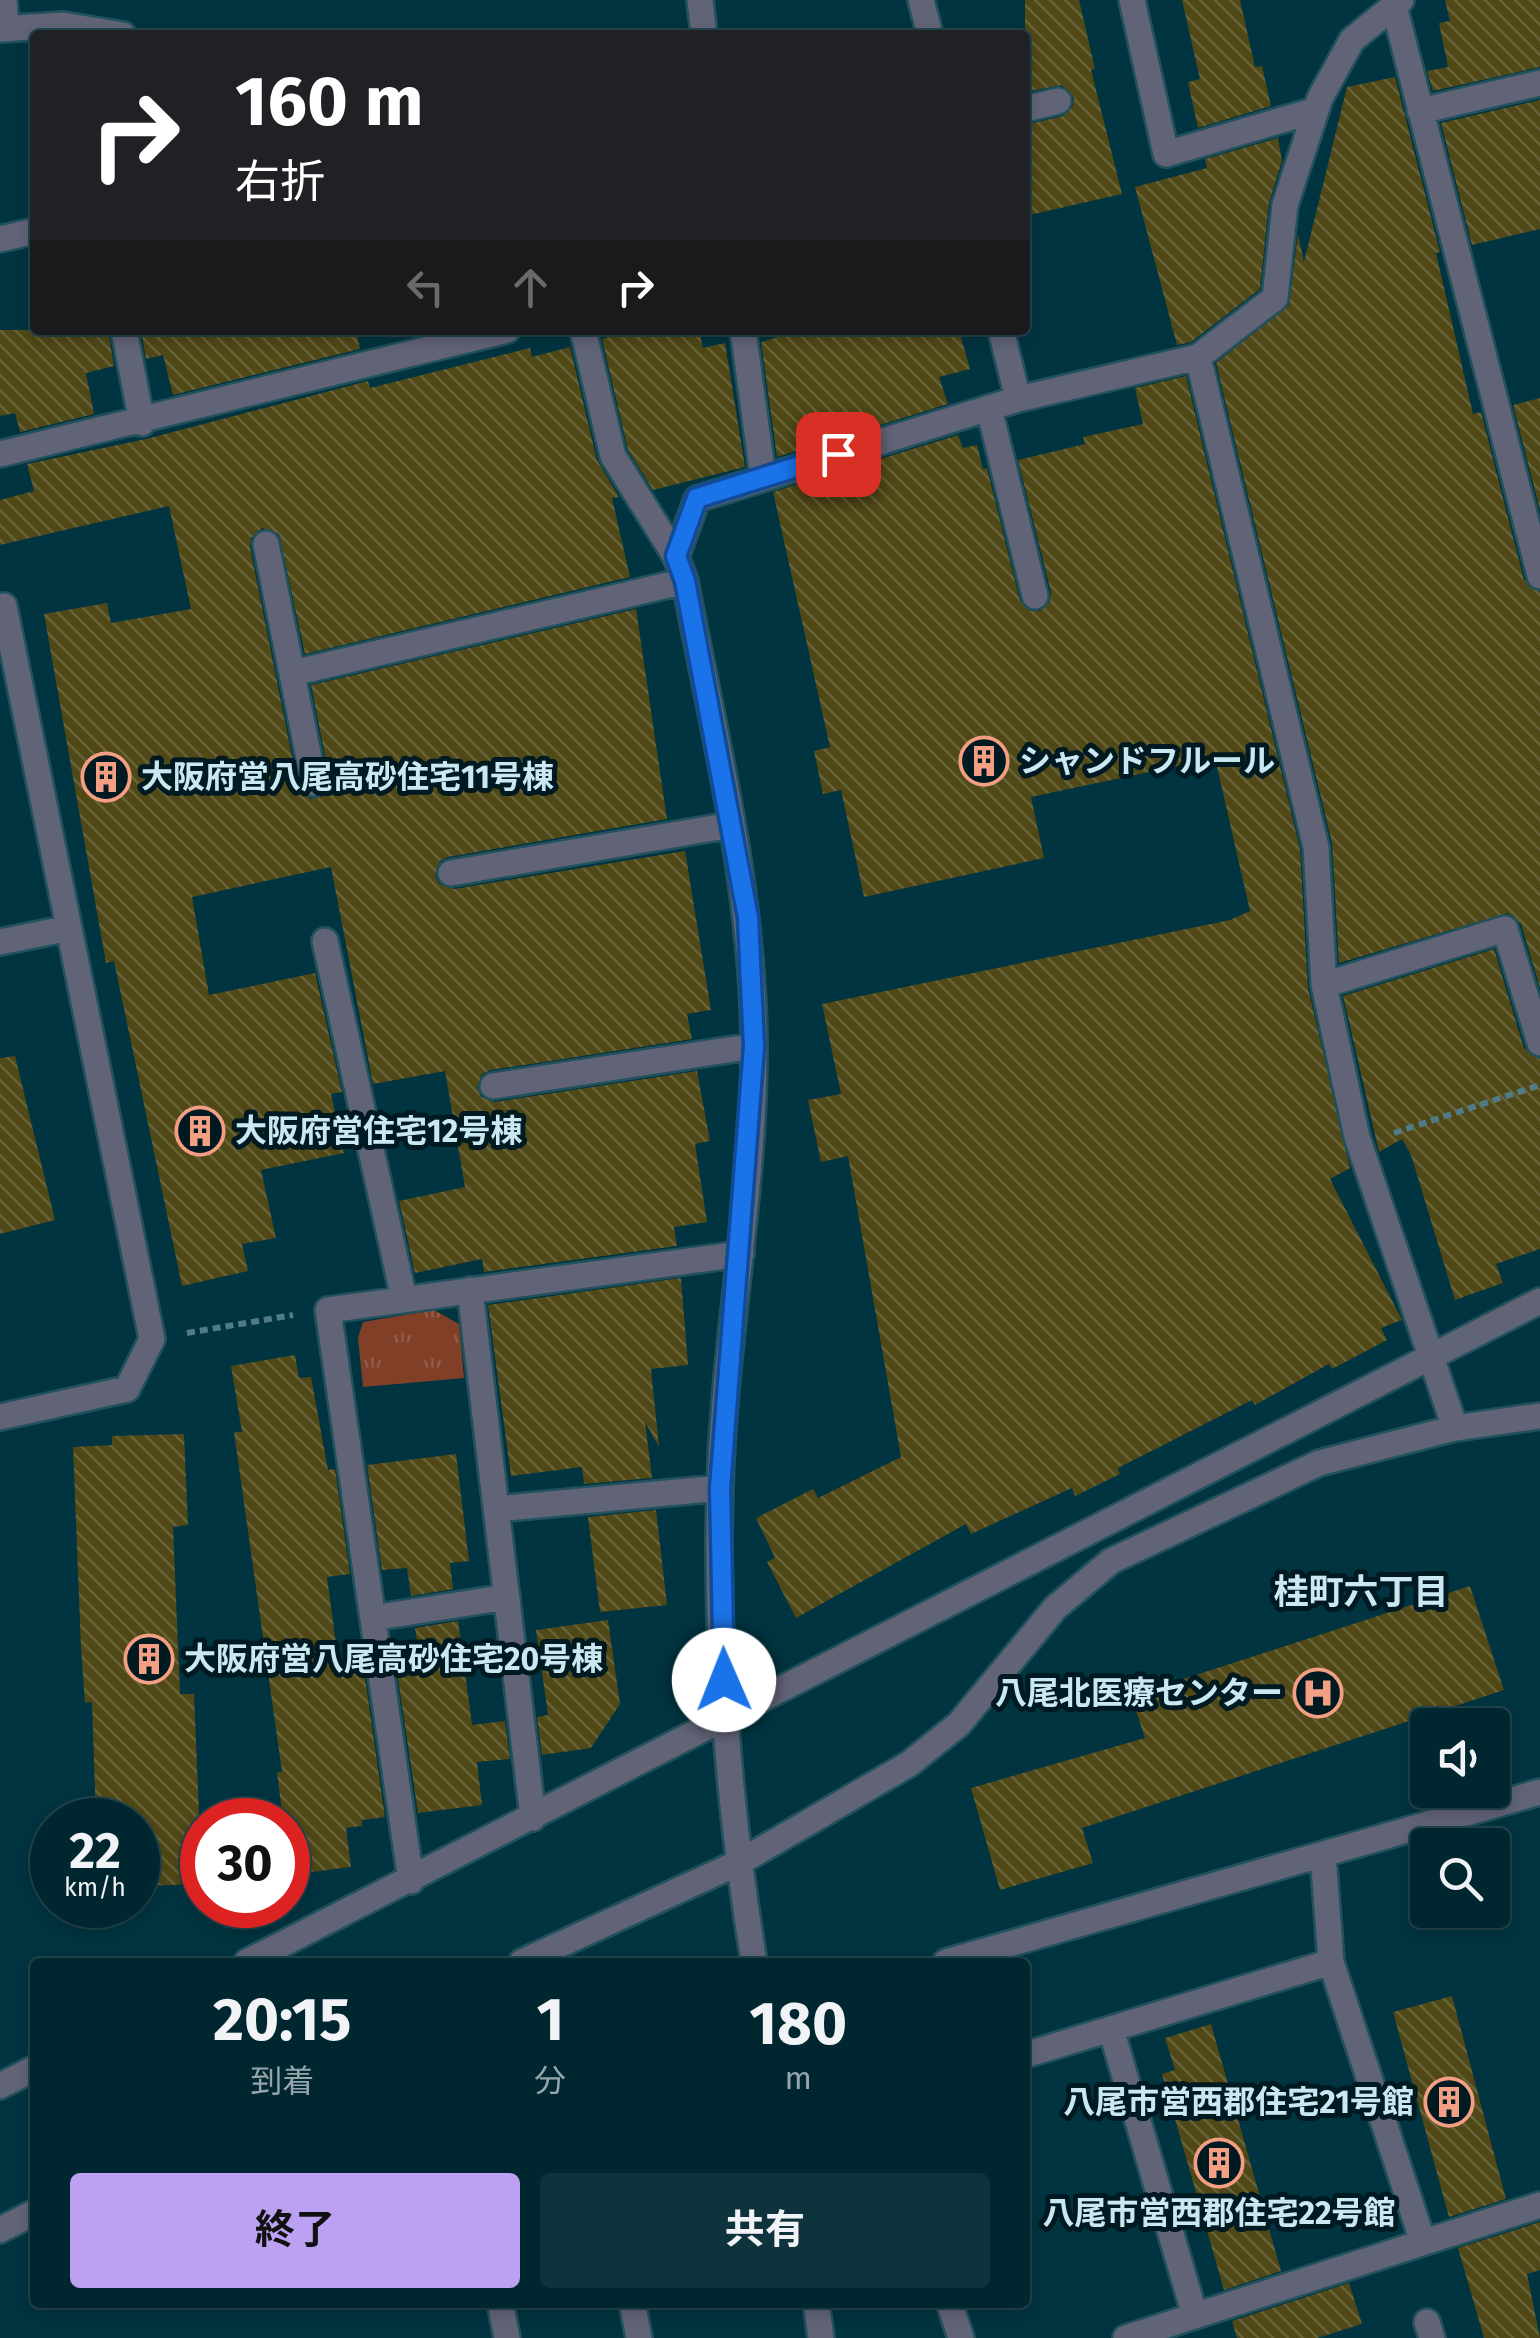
<!DOCTYPE html>
<html lang="ja">
<meta charset="utf-8">
<style>
body{margin:0;font-family:"Fira Sans","Noto Sans JP",sans-serif;background:#0e333c;color:#f1f3f6;height:100vh;display:flex;flex-direction:column;font-size:38px;white-space:nowrap}
*{box-sizing:border-box;margin:0}
p{font-size:32px;color:#95a5ab}
.icon{flex:none;width:55px;height:55px;fill:none;stroke:currentColor;stroke-width:2;stroke-linecap:round;stroke-linejoin:round}
.map{position:relative;flex:1;overflow:hidden}
.panel{position:absolute;left:30px;top:1958px;width:1000px;height:350px;display:flex;flex-direction:column;background:#002730;border-radius:10px;box-shadow:0 5px 15px #0003,0 0 0 2px #22444c}
.panel>*{flex:none}
.banner{position:absolute;left:30px;top:30px;width:1000px;height:305px;border-radius:10px;box-shadow:0 5px 15px #0003,0 0 0 2px #22444c;background:#202124;color:#fff;overflow:hidden}
.fabs{position:absolute;left:1410px;top:1708px;display:grid;gap:20px}
.fabs a{display:grid;place-items:center;width:100px;height:100px;border-radius:10px;background:#002730;box-shadow:0 5px 15px #0003,0 0 0 2px #22444c;font-size:50px}
.speed{position:absolute;left:30px;top:1798px;display:flex;gap:20px;font-size:50px;font-weight:700;text-align:center}
.speed>*{display:grid;place-content:center;width:130px;height:130px;border-radius:50%;background:#002730;box-shadow:0 5px 15px #0003,0 0 0 2px #22444c;line-height:1}
.speed small{font-size:25px;font-weight:400}
.speed .limit{border:15px solid #d22;background:#fff;color:#111}
.pin{position:absolute;display:grid;place-items:center;width:85px;height:85px;color:#fff;margin:-42px;border-radius:20px;box-shadow:0 5px 15px #0006}
.me{position:absolute;width:110px;margin:-55px;rotate:359deg;stroke-linejoin:round;filter:drop-shadow(0 0 8px #0008)}
.turn{display:flex;align-items:center;gap:35px;height:210px;padding:0 40px;font-size:45px}
.turn .icon{width:130px;height:130px;stroke-width:2.5}
.turn b{display:block;font-size:70px;line-height:85px}
.lanes{display:flex;align-items:center;height:95px;padding:0 40px;background:#0003;justify-content:center;gap:50px;direction:ltr}
.lanes .off{opacity:.35}
.eta{display:flex;justify-content:space-evenly;align-items:center;height:170px;text-align:center}
.eta b{font-size:60px;font-weight:700;line-height:70px}
.action{display:flex;gap:20px;margin-top:auto;padding:20px 40px}
.action a{flex:1;height:115px;border-radius:10px;background:#bca0f2;color:#111;font-size:40px;font-weight:700;line-height:115px;text-align:center}
.action a+a{background:#0e333c;color:#f1f3f6}
.map>svg:first-child{display:block}
.park{fill:url(#park-tufts)}
.building{fill:url(#building-back-hatch)}
.lines{fill:none;stroke-linecap:round;stroke-linejoin:round}
.minor-casing{stroke:#20515c;stroke-width:30}
.path{stroke:#517c87;stroke-width:6;stroke-dasharray:8 5;stroke-linecap:butt}
.minor{stroke:#616377;stroke-width:25}
.route-casing{stroke:#114b97;stroke-width:25}
.route{stroke:#1a73e8;stroke-width:18}
.labels{text-anchor:middle;dominant-baseline:central;stroke-width:10;stroke-linejoin:round;paint-order:stroke}
.poi-label{font-size:32px;font-weight:bold;fill:#cae8f2;stroke:#011920;text-anchor:start}
.neighbourhood-label{font-size:35px;font-weight:bold;fill:#cae8f2;stroke:#011920}
</style>
<div class="map">
<svg width="1540" height="2338" viewBox="0 0 1540 2338">
<defs>
<pattern id="park-tufts" width="24" height="20" patternUnits="userSpaceOnUse" patternTransform="scale(2.5)"><rect width="24" height="20" fill="#823f27"/><path d="M3 7l-1-3M5 7V3M7 7l1-3M15 17l-1-3M17 17v-4M19 17l1-3" fill="none" stroke="#925b47"/></pattern>
<pattern id="building-back-hatch" width="6" height="6" patternUnits="userSpaceOnUse" patternTransform="scale(2.5)"><rect width="6" height="6" fill="#504816"/><path d="M-1 5l2 2M0 0l6 6M5-1l2 2" fill="none" stroke="#686238"/></pattern>
</defs>
<rect width="100%" height="100%" fill="#003440"/>
<path class="park" d="M434,1310l25,14 5,54 -101,9 -5,-49 5,-16z"/>
<path class="building" d="M1025,0h54l16,69 -4,1 31,124 -97,22v-91l38,-9 10,-10 1,-8 -12,-13 -37,7z
M1182,0h58l15,67 7,-1 9,40 -73,22 -10,-46 12,-3z
M1445,0h95v67l-107,24 -6,-20 21,-4 -9,-44 11,-2z
M1395,77l45,175 -4,1 37,161 8,-2 43,168 16,12v396l-19,-64 -13,-11 -169,50 -7,-120 -116,-480 73,-58 9,-71 6,28 43,-175z
M1540,100v129l-68,16 -31,-122z
M1278,138l4,23 -13,42 -9,86 -69,53 -14,3 -42,-158 72,-19 -2,-9z
M0,330h108l6,36 -28,7 8,41 -74,18 -5,-19 -15,3z
M141,330h215l4,19 -187,46 -10,-40 -17,4z
M636,330h63l4,18 22,-5 20,124 -92,23 -25,-40 -26,-111z
M800,330h159l11,39 -31,8 9,27 -171,53 -16,-115z
M570,347l27,113 22,37 -7,1 18,79 -325,77 -26,-120 -17,-6 -11,10 -1,9 48,239 12,13 14,-3 6,-15 -19,-96 325,-76 31,210 -219,38 -8,4 -5,14 4,9 15,5 231,-38 26,159 -24,4 5,25 -201,31 -9,4 -5,13 4,10 14,5 202,-31 13,70 -15,3 12,78 -33,5 3,19 -193,26 -2,-13 -67,14 -16,-72 66,-14 -20,-116 -72,13 -42,-217 -139,30 17,98 106,-22 27,119 -11,2 13,59 -83,17 15,68 -34,6 6,27 -66,15 -68,-325 -8,2 -62,-349 63,-11 4,20 80,-14 -22,-103 -169,39v-45l34,-9 -7,-27 119,-25 222,-58 2,7 160,-40 2,9z
M1186,376l114,473 8,139 42,180 -20,11 72,141 -21,8 6,12 -55,29 -3,-5 -74,41 -3,-5 -134,68 2,6 -45,22 -3,-8 -101,46 -5,-10 -170,94 -29,-56 8,-4 -19,-40 57,-29 5,9 83,-41 -53,-301 -27,6 -13,-62 33,-6 -19,-90 408,-84 20,-9 -35,-153 -184,39 13,61 -180,39 -23,-107 -18,4 -9,-43 16,-4 -57,-255 185,-57 5,13 14,-3 6,24 4,-1 33,133 10,10h10l10,-10 1,-9 -33,-132 67,-16 -2,-7 60,-13 -8,-36z
M1540,398v112l-27,-105z
M1494,949l30,99 16,11v190l-44,15 7,19 -48,17 -44,-145 -9,-16 -23,13 -36,-156z
M15,1056l40,164 -55,14v-176z
M681,1278l7,87 -37,4 8,78 -14,-25 7,56 -68,6 -2,-17 -71,9 -23,-171z
M295,1355l4,23 12,-1 17,93 7,-1 15,105 -23,3 11,81 24,-2 23,161 -23,3v6l-16,2 5,39 -63,8v-55h-5l-6,-48h5l-48,-340h8l-11,-66z
M184,1434l4,91 -15,2 7,167h14l8,190 -62,2 -2,-66h-42l-4,-118 -7,1 -4,-55 -8,-201 39,-2v-9z
M456,1454l13,107 -19,2 3,26 -42,7 -4,-28 -25,2 -15,-105z
M656,1510l11,95 -67,7 -12,-95z
M1470,1586l34,104 -422,138 11,35 -93,27 -29,-102 174,-50 -14,-42z
M608,1620l12,84 -29,44 -49,7 -5,-38 11,-2 -12,-85z
M458,1621l14,104 33,-4 5,38 -33,3 5,43 -64,8 -24,-161 24,-3 -3,-21z
M1452,1996l54,203 -57,18 -56,-205z
M1211,2024l70,247 -57,19 -62,-216 13,-4 -10,-32z
M1540,2222v48l-13,4 13,64h-56l-26,-90z
M1349,2283l13,41 -45,14h-80l-5,-17z"/>
<g class="lines">
<g class="minor-casing">
<path id="minor" d="M4,0l2,27
M700,0l4,35
M921,0l9,35
M1132,0l34,154 150,-44
M1394,6l146,570
M0,29l63,-4 60,10
M1025,109l33,-8
M1420,111l120,-28
M0,239l35,-8
M124,330l18,93
M583,330l30,126 63,101 9,24c29,153 68,307 69,463 1,148 -30,296 -34,444 -5,158 9,319 34,474
M743,330l20,147
M1001,330l17,69
M1198,357l118,490 8,138 33,152 98,291
M989,408l46,188
M0,454l507,-124
M266,544l48,239
M676,557l21,-58 321,-100 180,-42 77,-59 10,-93 35,-107 32,-58 49,-40
M293,673l392,-92
M451,873l280,-48
M325,941l79,358
M0,942l69,-14
M1324,985l181,-56 35,114
M493,1086l261,-40
M470,1290l63,528
M0,1417l127,-28 25,-50 -148,-733
M496,1509l224,-21
M373,1618l134,-21
M1323,1854l8,108 92,280
M411,1881l-83,-571 413,-56
M247,1962l1293,-661
M522,1962l216,-99 171,-99 50,-40 96,-116 56,-47 208,-98 136,-35 85,-12
M946,1962l594,-170
M1111,2029l84,287
M1025,2055l306,-93
M0,2086l35,-18
M0,2230l35,-18
M500,2302l7,36
M632,2302l7,36
M816,2302l5,36
M949,2302l12,36
M1427,2322l5,16
M1126,2338l414,-133"/>
</g>
<path class="path" d="M1394,1133l146,-48
M187,1333l106,-18"/>
<use href="#minor" class="minor"/>
</g>
<g class="lines">
<g class="route-casing">
<path id="route" d="M724,1680l-4,-192 34,-442 -6,-128 -63,-337 -9,-25 21,-58 141,-44"/>
</g>
<use href="#route" class="route"/>
</g>
<defs>
<g id="building-ring" transform="scale(2.5)"><circle r="9.5" fill="#011920" stroke="#f39f83" stroke-width="1.5"/><path d="M-4-6H4V6H1V3H-1V6H-4ZM-2.5-4.3h1.7v1.8h-1.7ZM.8-4.3h1.7v1.8H.8ZM-2.5-1h1.7V.8h-1.7ZM.8-1h1.7V.8H.8Z" fill="#f39f83"/></g>
<g id="hospital-ring" transform="scale(2.5)"><circle r="9.5" fill="#011920" stroke="#f39f83" stroke-width="1.5"/><path d="M-5-5h3v3.5h4V-5h3V5h-3V1.5h-4V5h-3Z" fill="#f39f83"/></g>
</defs>
<g fill-rule="evenodd">
<use href="#building-ring" x="984" y="761"/>
<use href="#building-ring" x="106" y="777"/>
<use href="#building-ring" x="200" y="1131"/>
<use href="#building-ring" x="149" y="1659"/>
<use href="#hospital-ring" x="1318" y="1693"/>
<use href="#building-ring" x="1449" y="2102"/>
<use href="#building-ring" x="1219" y="2163"/>
</g>
<g class="labels">
<g class="poi-label">
<text x="1019" y="761">シャンドフルール</text>
<text x="141" y="777">大阪府営八尾高砂住宅11号棟</text>
<text x="235" y="1131">大阪府営住宅12号棟</text>
<text x="184" y="1659">大阪府営八尾高砂住宅20号棟</text>
<text x="1283" y="1693" text-anchor="end">八尾北医療センター</text>
<text x="1414" y="2102" text-anchor="end">八尾市営西郡住宅21号館</text>
<text x="1219" y="2213" text-anchor="middle">八尾市営西郡住宅22号館</text>
</g>
<g class="neighbourhood-label">
<text x="1361" y="1592">桂町六丁目</text>
</g>
</g>
</svg>
<div class="fabs">
<a><svg class="icon" aria-label="sound" viewBox="0 0 24 24"><path d="M4 9h4l5-4v14l-5-4H4zM17 9q2 3 0 6"/></svg></a>
<a><svg class="icon" aria-label="search" viewBox="0 0 24 24"><circle cx="10" cy="10" r="6"/><path d="M15 15l6 6"/></svg></a>
</div>
<div class="speed"><div>22<small>km/h</small></div><div class="limit">30</div></div>
<div class="pin" style="left:838px;top:454px;background:#d93025"><svg class="icon" aria-label="arrive" viewBox="0 0 24 24"><path d="M6 21V4h12l-3 4 3 4H6"/></svg></div>
<svg class="me" style="left:724px;top:1680px" viewBox="-20 -20 40 40"><circle r="19" fill="#fff"/><path d="M0-13L10 11 0 6-10 11z" fill="#1a73e8"/></svg>
<div class="banner">
<div class="turn"><svg class="icon" aria-label="right" viewBox="0 0 24 24"><path d="M7 20v-9h11M14 6l5 5-5 5"/></svg><div><b>160 m</b>右折</div></div>
<div class="lanes"><svg class="icon off" aria-label="left" viewBox="0 0 24 24"><path d="M17 20v-9H6M10 6l-5 5 5 5"/></svg><svg class="icon off" aria-label="ahead" viewBox="0 0 24 24"><path d="M12 20V5M6 11l6-6 6 6"/></svg><svg class="icon" aria-label="right" viewBox="0 0 24 24"><path d="M7 20v-9h11M14 6l5 5-5 5"/></svg></div>
</div>
<section class="panel">
<div class="eta">
<div><b>20:15</b><p>到着</p></div>
<div><b>1</b><p>分</p></div>
<div><b>180</b><p>m</p></div>
</div>
<div class="action"><a>終了</a><a>共有</a></div>
</section>
</div>
